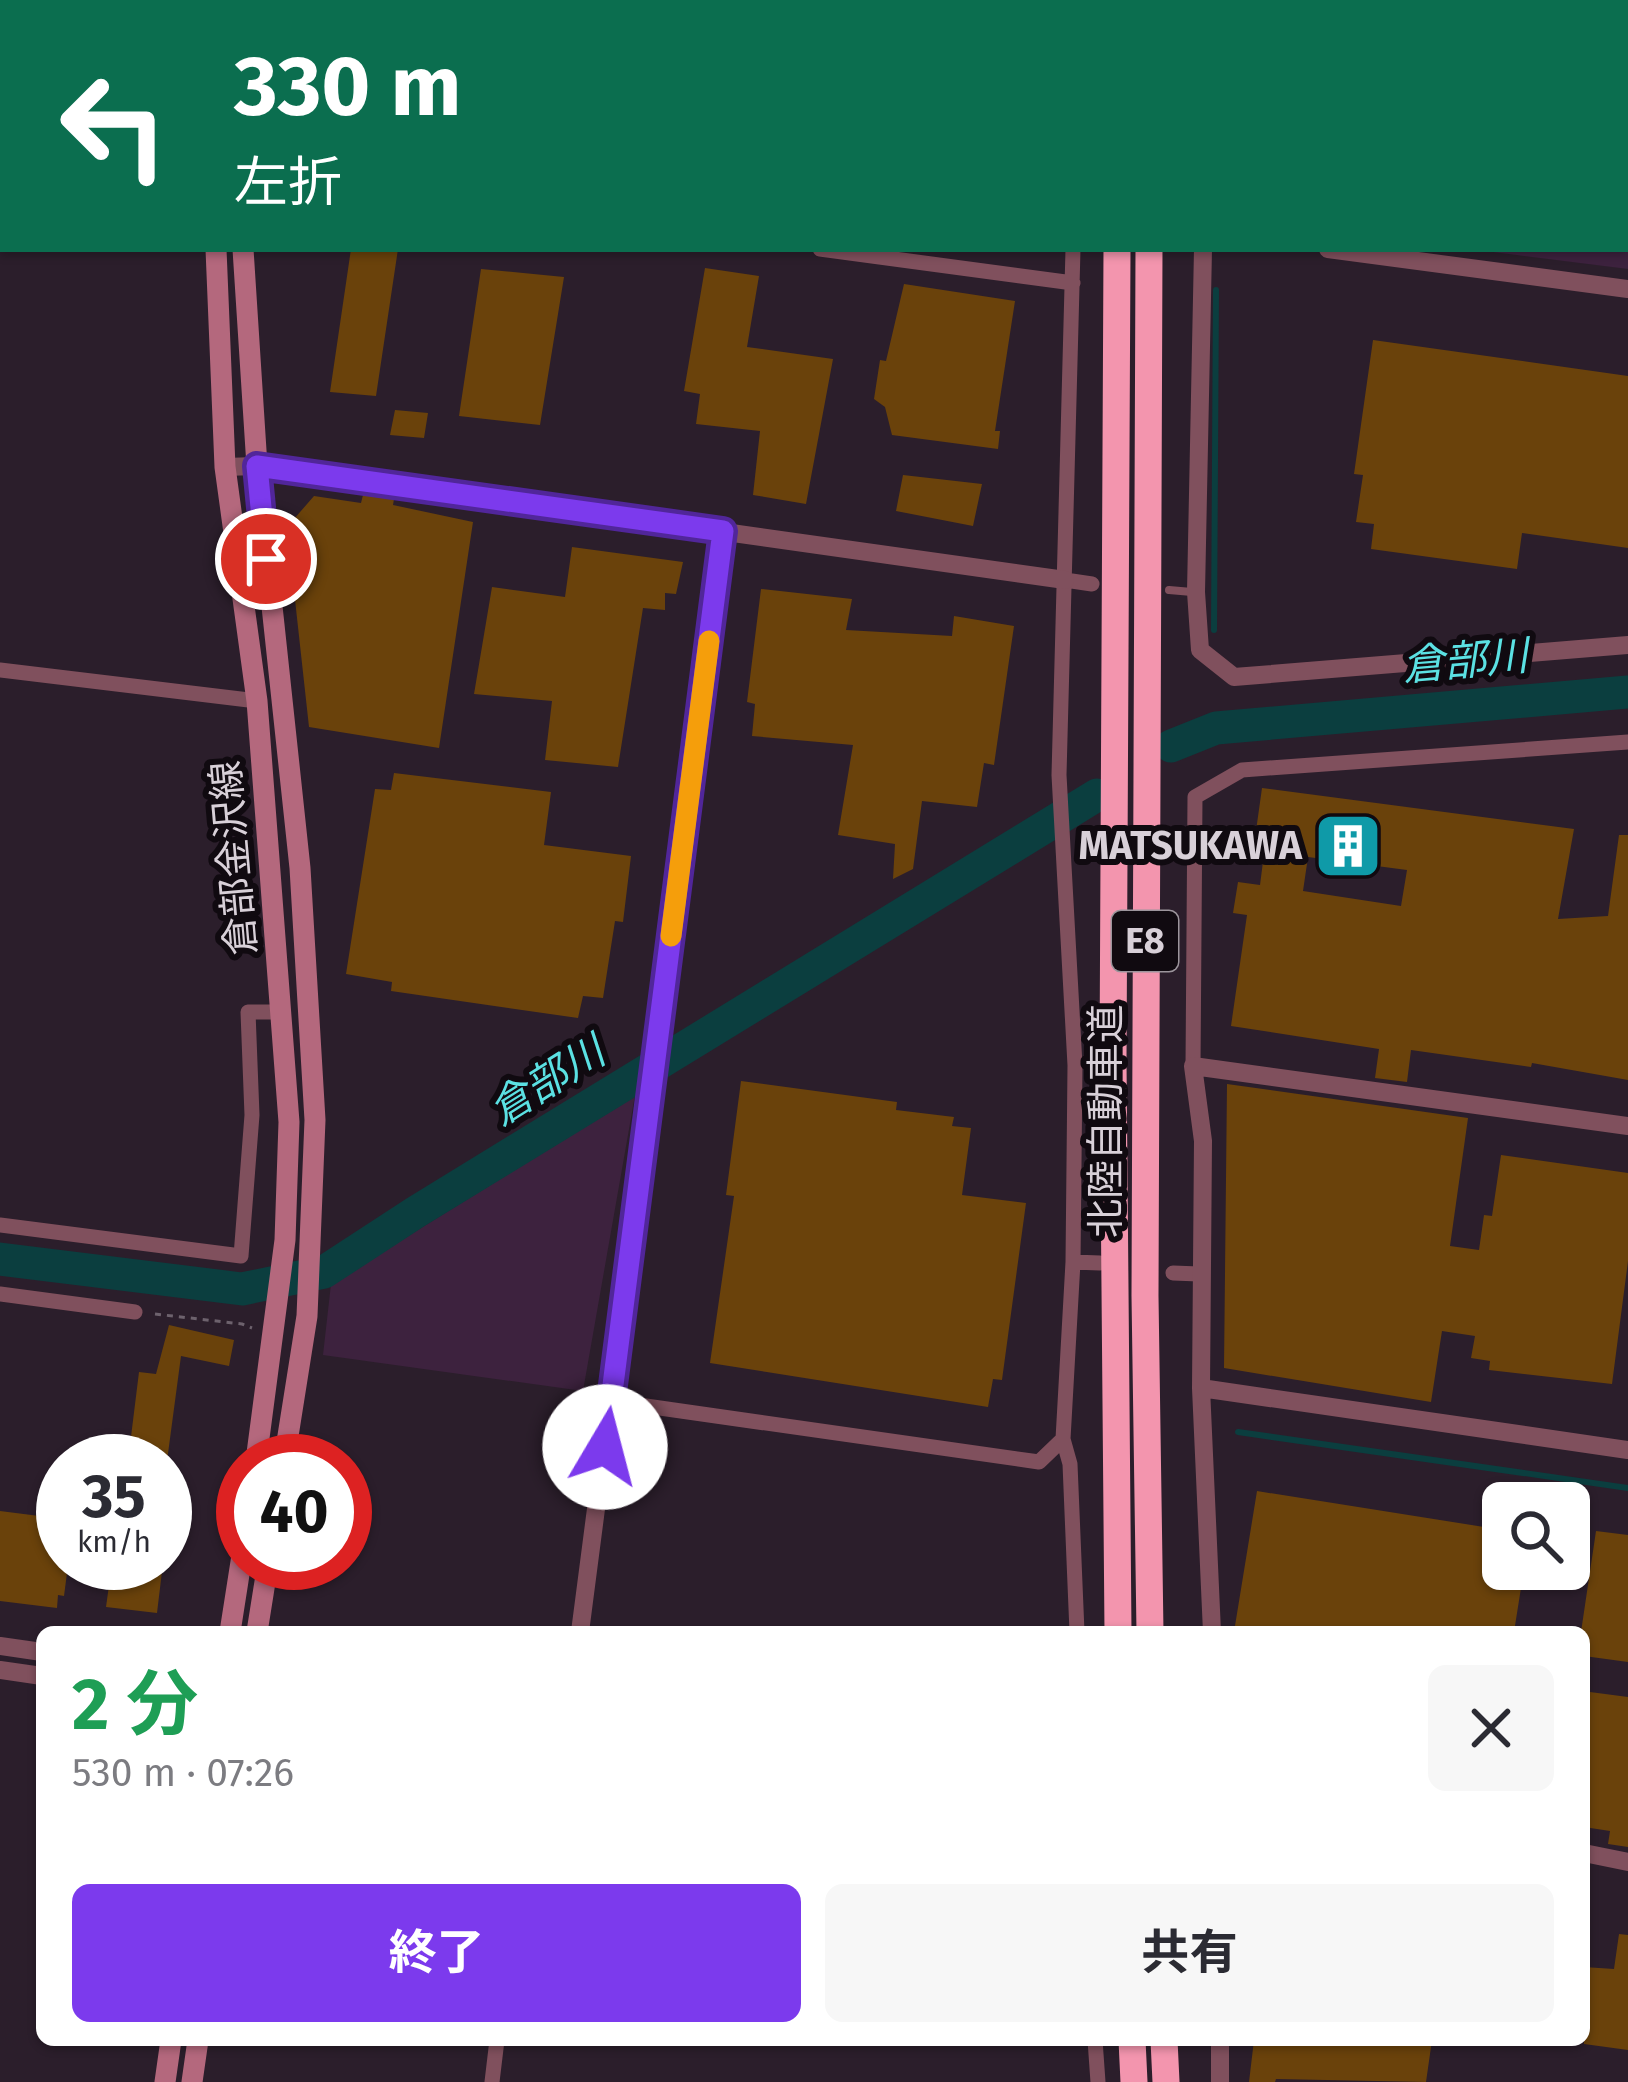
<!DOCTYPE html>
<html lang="ja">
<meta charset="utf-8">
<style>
body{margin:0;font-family:"Fira Sans","Noto Sans JP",sans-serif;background:#f7f7f7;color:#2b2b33;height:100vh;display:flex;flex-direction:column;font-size:45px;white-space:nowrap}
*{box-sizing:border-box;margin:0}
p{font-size:39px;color:#7c7c81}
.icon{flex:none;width:66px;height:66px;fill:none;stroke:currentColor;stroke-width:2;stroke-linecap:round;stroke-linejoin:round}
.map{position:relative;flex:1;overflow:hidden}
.sheet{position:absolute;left:36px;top:1626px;width:1554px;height:420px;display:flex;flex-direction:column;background:#fff;border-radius:18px;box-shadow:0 3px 9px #0004}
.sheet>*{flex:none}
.banner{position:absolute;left:0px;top:0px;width:1629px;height:252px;box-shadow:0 3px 9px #0004;background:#0b6e4f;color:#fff;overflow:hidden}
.buttons{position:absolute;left:1482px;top:1482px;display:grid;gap:24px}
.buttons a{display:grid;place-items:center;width:108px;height:108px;border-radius:18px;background:#fff;box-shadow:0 3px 9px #0004;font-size:60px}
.speed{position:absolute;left:36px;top:1434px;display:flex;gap:24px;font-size:60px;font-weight:700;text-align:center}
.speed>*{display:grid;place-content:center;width:156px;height:156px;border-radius:50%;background:#fff;box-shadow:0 3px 9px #0004;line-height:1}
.speed small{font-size:30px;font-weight:400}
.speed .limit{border:18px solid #d22;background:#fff;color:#111}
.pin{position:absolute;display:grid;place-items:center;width:102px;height:102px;color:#fff;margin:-51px;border:6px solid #fff;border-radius:50%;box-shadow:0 3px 12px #0007}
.me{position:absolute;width:132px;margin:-66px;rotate:8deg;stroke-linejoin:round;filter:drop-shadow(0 0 9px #0008)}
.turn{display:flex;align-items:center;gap:42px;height:252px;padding:0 36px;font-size:54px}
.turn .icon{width:156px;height:156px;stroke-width:2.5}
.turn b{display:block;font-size:84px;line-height:102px}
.round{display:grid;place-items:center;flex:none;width:126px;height:126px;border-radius:18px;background:#f7f7f7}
.headline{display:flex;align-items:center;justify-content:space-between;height:204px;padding:0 36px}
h1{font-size:72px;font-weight:700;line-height:90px;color:#1e9e55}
.button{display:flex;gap:24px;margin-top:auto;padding:24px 36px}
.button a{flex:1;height:138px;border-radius:18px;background:#7c3aed;color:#fff;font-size:48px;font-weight:700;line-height:138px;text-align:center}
.button a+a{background:#f7f7f7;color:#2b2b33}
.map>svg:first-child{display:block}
.green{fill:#3d223e}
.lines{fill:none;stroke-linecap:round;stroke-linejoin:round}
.stream{stroke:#0b3e3f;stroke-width:6}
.river{stroke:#0b3e3f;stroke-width:33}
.building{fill:#6a420b;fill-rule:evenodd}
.path{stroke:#6d626d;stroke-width:3;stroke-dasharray:6 6;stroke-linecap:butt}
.service{stroke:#80505d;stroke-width:8}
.pedestrian{stroke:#80505d;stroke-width:10}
.minor{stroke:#80505d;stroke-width:15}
.tertiary{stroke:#80505d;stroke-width:18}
.secondary{stroke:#b4687d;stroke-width:21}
.motorway{stroke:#f395ae;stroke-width:27}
.route-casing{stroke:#51269a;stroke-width:30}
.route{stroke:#7c3aed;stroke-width:21}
.slow{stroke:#f59e0b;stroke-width:21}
.labels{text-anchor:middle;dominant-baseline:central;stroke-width:12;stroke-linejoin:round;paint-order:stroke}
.shield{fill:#100a10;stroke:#9c959c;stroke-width:3}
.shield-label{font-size:36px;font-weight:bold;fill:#d8d0d8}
.poi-label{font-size:39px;font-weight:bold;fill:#d8d0d8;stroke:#100a10;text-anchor:end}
.street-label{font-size:39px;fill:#d8d0d8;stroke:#100a10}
.water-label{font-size:42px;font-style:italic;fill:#5be1e3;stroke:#100a10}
</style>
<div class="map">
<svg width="1628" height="2082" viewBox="0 0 1628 2082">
<rect width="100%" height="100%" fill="#2b1e2b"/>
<path class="green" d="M1205,0h423v269l-159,-20h157v-246z
M635,1095l-52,296 -260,-36 8,-71z"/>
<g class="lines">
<path class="stream" d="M1214,630l2,-340
M1238,1432l390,56"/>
<path class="river" d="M1171,746l45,-18 412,-36
M0,1259l242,30 82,-17 92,-60 681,-417"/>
</g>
<path class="building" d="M351,249h47l-22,147 -46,-4z
M705,268l54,8 -12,71 86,12 -27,145 -53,-9 7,-64 -64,-7 4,-30 -16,-3z
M481,269l83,8 -24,148 -81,-9z
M904,284l111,17 -20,130h5l-2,18 -106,-14 -7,-28 -11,-8 6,-39 6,1z
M1373,340l255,36v172l-106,-15 -5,36 -146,-20 3,-25 -18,-2 7,-47 -9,-1z
M395,410l33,3 -4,25 -34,-3z
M903,475l79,9 -9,42 -77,-15z
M363,495l31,4 -1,6 80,17 -34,226 -130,-21 -22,-200 27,-31 47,7z
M572,547l111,15 -7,32 -11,-1v17l-22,-2 -25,159 -73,-7 7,-59 -78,-7 18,-107 73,10z
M761,589l91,10 -6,31 106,6 2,-20 60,10 -20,139 -10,-2 -7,44 -55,-6 -9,68 -20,10 2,-35 -57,-9 15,-90 -101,-9 3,-32 -8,-2z
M394,773l157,19 -7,53 87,11 -8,66 -8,-1 -12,77 -20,-2 -5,22 -187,-27 1,-9 -46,-8 29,-185 16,1z
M1262,788l312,41 -16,90 50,-3 11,-81h9v245l-96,-17 -1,4 -120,-17 -4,32 -32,-4 4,-29 -148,-23 16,-111 -14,-2 5,-31 22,3 5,-39 -11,-1zM1308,857l99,13 -6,36 -98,-15z
M741,1081l156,21 -1,8 58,7 -2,9 19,2 -9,67 64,8 -24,177 -9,-1 -5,28 -278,-44 24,-167 -8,-1z
M1227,1084l241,34 -18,128 29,4 5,-35 8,1 9,-61 127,18v88l-16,123 -123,-14 1,-9 -19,-3 4,-22 -33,-5 -11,71 -207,-34z
M169,1325l65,15 -5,26 -48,-10 -14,105h-39l11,-89 17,2z
M1257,1491l246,39v39h21l-10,63h-280z
M0,1511l63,8v44h100l-6,50 -51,-6 4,-29 -43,-5 -3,23 -6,-1 -1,13 -57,-7z
M1596,1531l32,4v127l-44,-6 -3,-24z
M1590,1692l38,5v150l-20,-3 2,-13 -26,-4v-101z
M1619,1934l9,1v115l-44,-6v-77l30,2z
M1254,2040h178l-6,42 -150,-3 -1,3h-26z"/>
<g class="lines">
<path class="path" d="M155,1314l87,10 10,4"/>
<path class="service" d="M1169,590l23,2"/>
<path class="pedestrian" d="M1222,0l1,3"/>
<path class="minor" d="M1195,0v3
M1073,3v-3
M0,133h3
M0,158h3
M820,249l253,34
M1073,249l-14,526 16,290 -2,197 -10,177 7,25 7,168
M1065,580l27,4
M0,670l257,31
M1193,1066l2,-269 47,-27 386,-28
M0,1225l241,31 11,-141 -4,-103h35
M1073,1262l27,1
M1173,1273l26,1
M0,1294l135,18
M611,1401l428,61 24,-23
M1095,2040l3,42
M492,2082l5,-42"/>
<path class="tertiary" d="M1203,249l-7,343 4,58 34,27 394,-32
M1328,249l300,40
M225,467l32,-1 808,114
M1201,1388l427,62
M580,1632l143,-1101
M1212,1632l-11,-244 2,-247 -10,-75 435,60
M0,1646l42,6
M0,1670l42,6
M1584,1853l44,9
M1220,2040v42"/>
<path class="secondary" d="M218,3v-3
M244,3v-3
M216,249l9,218 32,234 32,421 -4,118 -29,221
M243,249l14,217 43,402 15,252 -8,196 -23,145
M230,1632l13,-83
M257,1632l11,-69
M165,2082l6,-42
M192,2082l6,-42"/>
<path class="motorway" d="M1116,0v3
M1147,0v3
M1117,249l-4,811 5,572
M1149,249l-4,1047 5,336
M1132,2040l2,42
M1164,2040l2,42"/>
</g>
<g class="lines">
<g class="route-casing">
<path id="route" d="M266,559l-9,-93 466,65 -118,916"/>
</g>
<use href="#route" class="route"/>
<path class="slow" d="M671,936l38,-295"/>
</g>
<defs>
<g id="building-square" transform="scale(3.45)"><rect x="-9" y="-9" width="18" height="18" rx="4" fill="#0f9aa8" stroke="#100a10"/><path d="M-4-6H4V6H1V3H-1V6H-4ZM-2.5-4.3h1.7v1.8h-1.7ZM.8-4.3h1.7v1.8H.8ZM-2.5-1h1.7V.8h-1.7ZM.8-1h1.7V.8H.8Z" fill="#fff"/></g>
</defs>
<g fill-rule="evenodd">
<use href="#building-square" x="1348" y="846"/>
</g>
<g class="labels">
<rect class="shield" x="1112" y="911" width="66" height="60" rx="9"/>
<g class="shield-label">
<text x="1145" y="941">E8</text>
</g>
<g class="poi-label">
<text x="1302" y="846">MATSUKAWA</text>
</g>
<g class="street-label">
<text transform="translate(234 858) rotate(-95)">倉部金沢線</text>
<text transform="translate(1106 1121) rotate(-90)">北陸自動車道</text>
</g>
<g class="water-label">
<text transform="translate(1465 661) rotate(-5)">倉部川</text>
<text transform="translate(547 1081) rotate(-32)">倉部川</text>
</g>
</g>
</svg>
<div class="buttons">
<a><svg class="icon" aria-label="search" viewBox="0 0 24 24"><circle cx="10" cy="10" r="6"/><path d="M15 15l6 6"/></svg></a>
</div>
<div class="speed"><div>35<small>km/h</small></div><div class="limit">40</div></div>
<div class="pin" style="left:266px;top:559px;background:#d93025"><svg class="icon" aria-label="arrive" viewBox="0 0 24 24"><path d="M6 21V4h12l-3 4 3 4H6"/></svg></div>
<svg class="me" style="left:605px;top:1447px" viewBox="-20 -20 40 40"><circle r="19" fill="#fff"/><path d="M0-13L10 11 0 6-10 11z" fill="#7c3aed"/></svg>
<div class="banner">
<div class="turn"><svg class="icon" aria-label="left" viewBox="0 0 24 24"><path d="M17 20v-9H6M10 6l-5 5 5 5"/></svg><div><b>330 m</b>左折</div></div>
</div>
<section class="sheet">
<div class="headline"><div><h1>2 分</h1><p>530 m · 07:26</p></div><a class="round"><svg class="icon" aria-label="close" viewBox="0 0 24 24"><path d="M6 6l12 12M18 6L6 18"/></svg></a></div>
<div class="button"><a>終了</a><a>共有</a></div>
</section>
</div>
